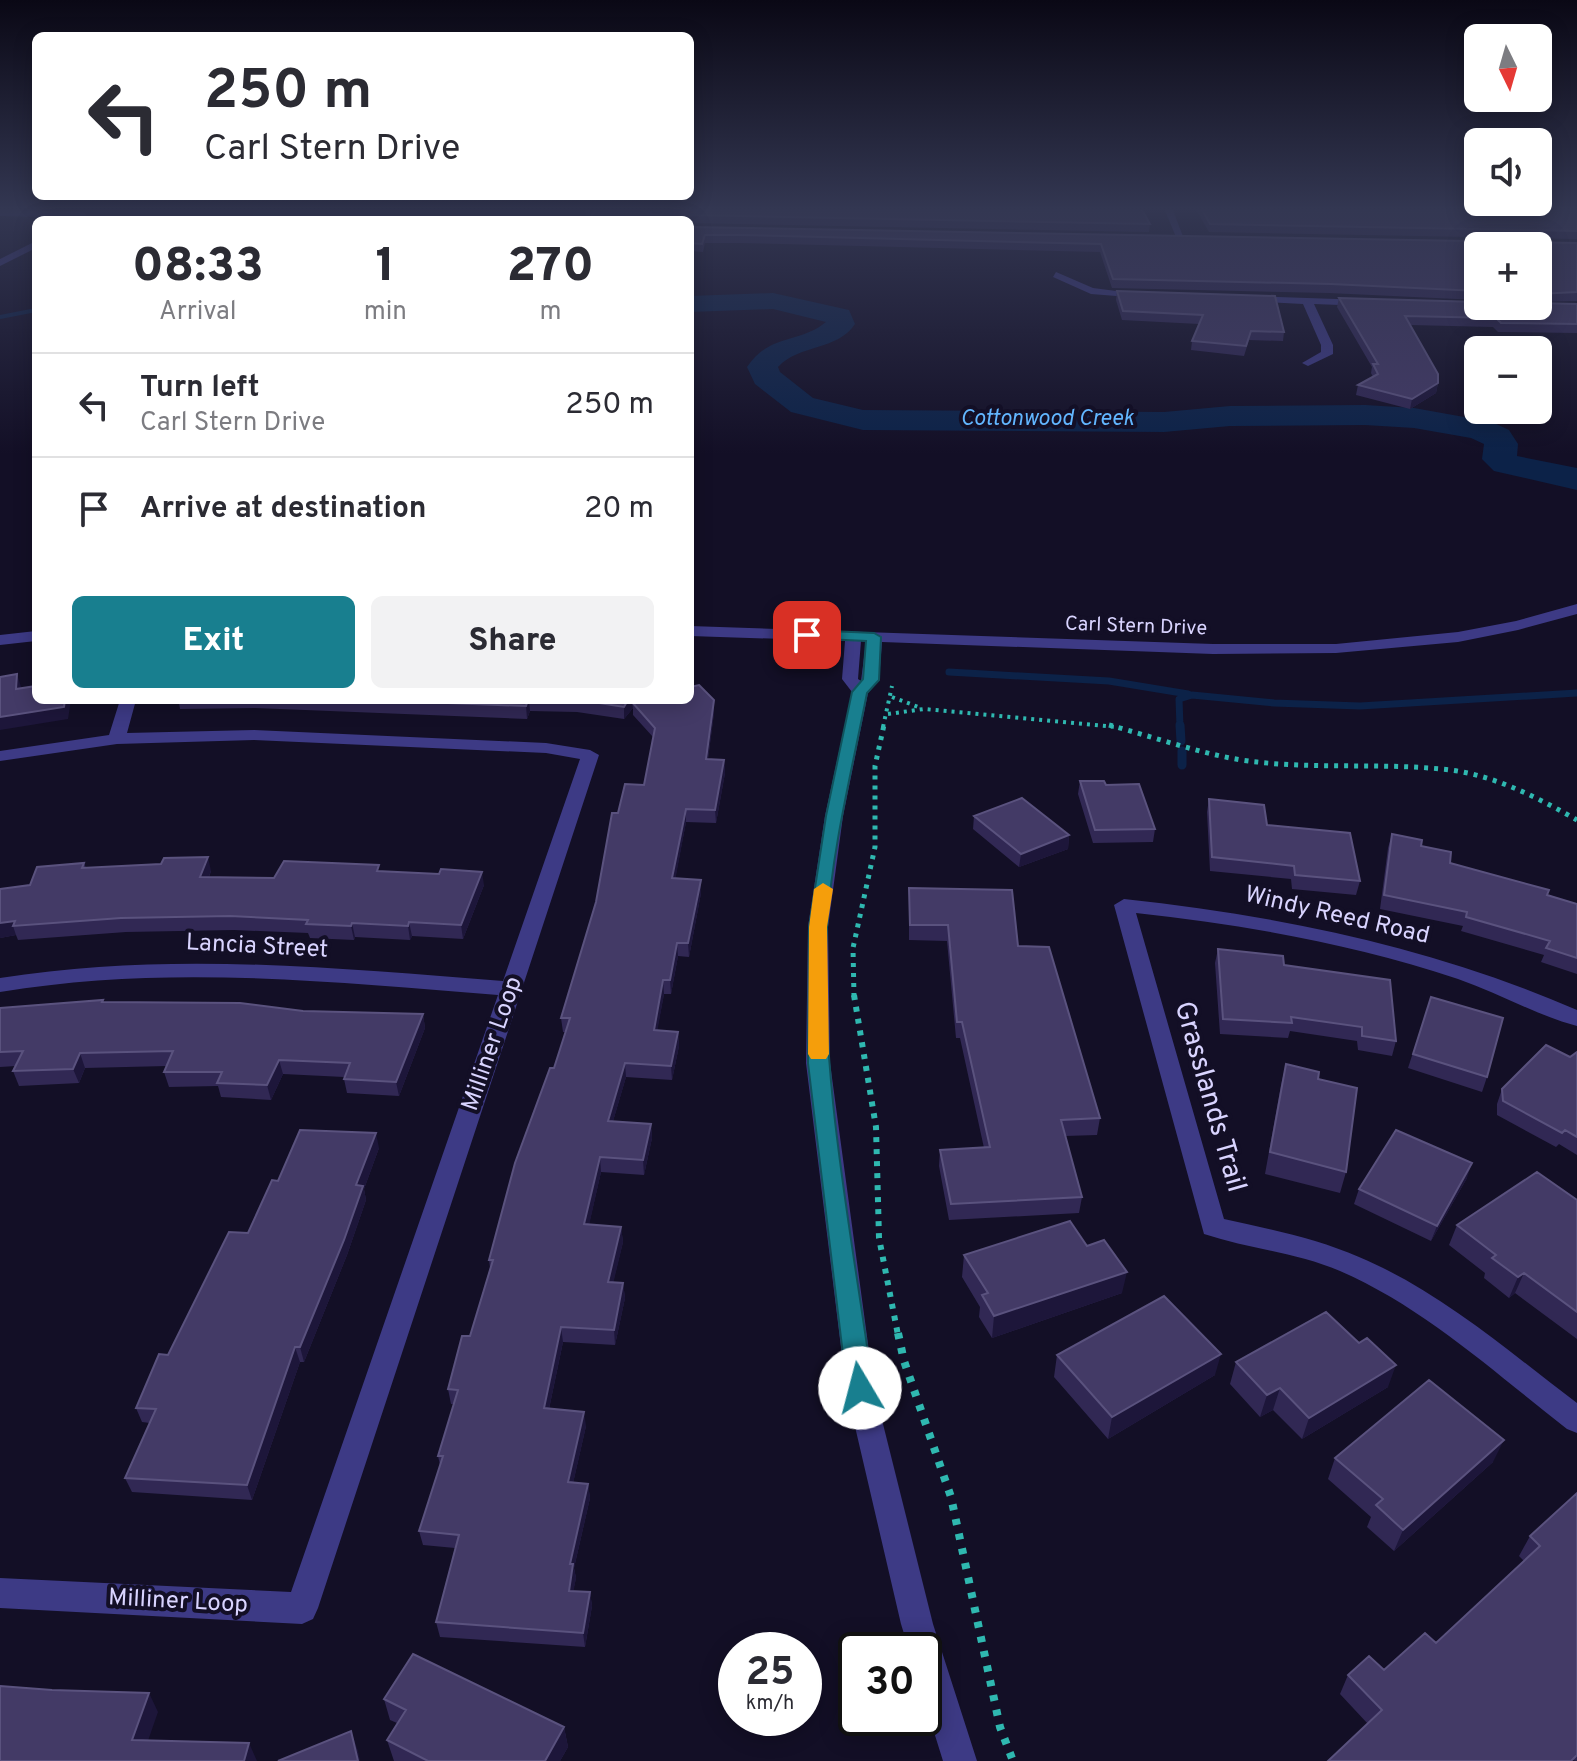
<!DOCTYPE html>
<meta charset="utf-8">
<style>
body{margin:0;font-family:Overpass,sans-serif;background:#f2f2f3;color:#2b2b33;height:100vh;display:flex;flex-direction:column;font-size:30px;white-space:nowrap}
*{box-sizing:border-box;margin:0}
p{font-size:26px;color:#7c7c81}
.icon{flex:none;width:44px;height:44px;fill:none;stroke:currentColor;stroke-width:2;stroke-linecap:round;stroke-linejoin:round}
.map{position:relative;flex:1;overflow:hidden}
.side{position:absolute;left:32px;top:216px;width:662px;height:488px;display:flex;flex-direction:column;background:#fff;border-radius:12px;box-shadow:0 4px 20px #0003}
.side>*{flex:none}
.guide{position:absolute;left:32px;top:32px;width:662px;height:168px;border-radius:12px;box-shadow:0 4px 20px #0003;background:#fff;color:#2b2b33;overflow:hidden}
.needle{width:52px;rotate:175deg}
.fabs{position:absolute;left:1464px;top:24px;display:grid;gap:16px}
.fabs a{display:grid;place-items:center;width:88px;height:88px;border-radius:12px;background:#fff;box-shadow:0 4px 20px #0003;font-size:40px}
.speed{position:absolute;left:718px;top:1632px;display:flex;gap:16px;font-size:40px;font-weight:700;text-align:center}
.speed>*{display:grid;place-content:center;width:104px;height:104px;border-radius:50%;background:#fff;box-shadow:0 4px 20px #0003;line-height:1}
.speed small{font-size:20px;font-weight:400}
.speed .limit{border:4px solid #111;border-radius:12px;background:#fff;color:#111}
.pin{position:absolute;display:grid;place-items:center;width:68px;height:68px;color:#fff;margin:-34px;border-radius:16px;box-shadow:0 4px 12px #0006}
.me{position:absolute;width:88px;margin:-44px;rotate:352deg;stroke-linejoin:round;filter:drop-shadow(0 0 6px #0008)}
.turn{display:flex;align-items:center;gap:28px;height:168px;padding:0 40px;font-size:36px}
.turn .icon{width:104px;height:104px;stroke-width:2.5}
.turn b{display:block;font-size:56px;line-height:68px}
.eta{display:flex;justify-content:space-evenly;align-items:center;height:136px;text-align:center}
.eta b{font-size:48px;font-weight:800;line-height:56px}
.primary-button{display:flex;gap:16px;margin-top:auto;padding:16px 40px}
.primary-button a{flex:1;height:92px;border-radius:12px;background:#187f8f;color:#fff;font-size:32px;font-weight:800;line-height:92px;text-align:center}
.primary-button a+a{background:#f2f2f3;color:#2b2b33}
ul{padding:0;list-style:none}
li{display:flex;align-items:center;gap:24px;height:104px;padding:0 40px;border-top:2px solid #e1e1e2}
li div{flex:1}
li b{display:block;font-size:30px}
li em{font-style:normal}
.map>svg:first-child{display:block}
.lines{fill:none;stroke-linecap:round;stroke-linejoin:round}
.stream-far2{stroke:#0c2248;stroke-width:4}
.stream-far1{stroke:#0c2248;stroke-width:7}
.stream{stroke:#0c2248;stroke-width:9}
.river{fill:#0c2248;fill-rule:evenodd}
.path-far3{stroke:#2fb8b0;stroke-width:4;stroke-dasharray:3 5;stroke-linecap:butt}
.path-far2{stroke:#2fb8b0;stroke-width:5;stroke-dasharray:4 6;stroke-linecap:butt}
.path-far1{stroke:#2fb8b0;stroke-width:6;stroke-dasharray:5 7;stroke-linecap:butt}
.path{stroke:#2fb8b0;stroke-width:8;stroke-dasharray:6 9;stroke-linecap:butt}
.minor{fill:#3d3a85;fill-rule:evenodd}
.wall{fill:#312854}
.shaded-wall{fill:#1d163a}
.building{fill:#433a66;stroke:#5a527e;stroke-width:2}
.route{fill:#187f8f;stroke:#10535d;stroke-width:2}
.slow{fill:#f59e0b}
.labels{text-anchor:middle;dominant-baseline:central;stroke-width:8;stroke-linejoin:round;paint-order:stroke}
.far-street-label{font-size:20px;fill:#d9d4ff;stroke:#130f26}
.far-water-label{font-size:22px;font-style:italic;fill:#62b6ff;stroke:#130f26}
.street-label{font-size:24px;fill:#d9d4ff;stroke:#130f26}
.near-street-label{font-size:28px;fill:#d9d4ff;stroke:#130f26}
</style>
<div class="map">
<svg width="1577" height="1761" viewBox="0 0 1577 1761">
<rect width="100%" height="100%" fill="#130f26"/>
<g class="lines">
<path class="stream-far2" d="M0,317l36,-7"/>
<path class="stream-far1" d="M949,672l160,9 79,13
M1180,727l-1,-28 13,-4 82,8 86,3 217,-13"/>
<path class="stream" d="M1180,725l1,16
M1182,751v14"/>
<path class="river" d="M260,208h26l-12,12h-26z
M773,293l76,17 6,14c-18,27 -56,20 -77,43l2,5 33,26 50,12 301,2 66,-6 135,-1 49,3 78,14 17,8 9,14 -1,12 60,12v22l-83,-19 -12,-12 2,-15 -13,-6 -57,-10 -49,-3 -135,1 -66,6 -301,-2 -72,-18 -36,-28 -8,-17c23,-34 52,-23 79,-45l-53,-13 -83,3v-16z"/>
<path class="path-far3" d="M892,697l29,11
M888,714l36,-5 193,18
M883,727l9,-41"/>
<path class="path-far2" d="M1109,725c45,12 104,33 148,37 61,7 123,1 184,7 49,4 94,27 136,51
M854,997l-1,-49 22,-101v-81l9,-41"/>
<path class="path-far1" d="M854,995l22,132 3,111 19,97"/>
<path class="path" d="M898,1333l6,28 47,136 49,230 13,34"/>
<path class="minor" d="M638,208h9l14,12h-10z
M1164,208h8l12,31 -8,-2z
M0,210l83,2 4,3 -4,3 -83,-2z
M36,241v7l-36,18v-7z
M1056,272l37,16 54,7 -5,3 -51,-4 -38,-17z
M1250,296l116,4 5,3 -5,3 -52,-2 19,41v9l-25,12 -6,-3 19,-11v-7l-18,-41 -57,-3v-4z
M1577,604v10l-59,16 -60,12 -122,11 -123,1 -331,-12 -3,38 -11,13 -25,123 -15,111 2,136 44,325 59,236 44,137h-34l-19,-61v-50h-15l-8,-26 -55,-236 -40,-325 2,-136 17,-111 27,-124 -10,-13 3,-38 -155,-5v-10l523,18h123l122,-12 58,-11zM861,641l5,1 -5,39 -3,-2z
M36,631v10l-36,4v-10z
M120,700h16l-9,33 127,-3 292,13 44,7 9,5 -281,853 -5,11 -11,5 -302,-16v-30l291,14 207,-597c-170,-13 -328,-31 -498,-3v-14c170,-27 333,-10 503,3l77,-222 -34,-6 -292,-13 -137,4 -117,17v-10l109,-16z
M1124,899c157,17 308,48 453,111v16c-41,-11 -79,-33 -119,-47 -105,-35 -212,-54 -322,-66l88,306c45,10 92,19 135,38 81,34 149,94 218,146v30l-10,-4c-72,-56 -142,-121 -227,-158 -44,-19 -91,-22 -136,-37l-90,-329z"/>
</g>
<path class="wall" d="M651,208h490l9,16 -1,8 -459,-9v-3h-101l2,-3h-5l-1,-8 74,6z
M1195,208h382v31l-368,-7z
M690,227l887,16v58l-39,1v-56h-60v54l-149,-7 -217,-5 -12,-36 -361,-9h-34l-2,9 -13,-1z
M1117,291l167,41 -1,9 -34,-1 -5,16 -53,-6 1,-9 7,-17 -77,-4 -6,-20z
M1339,298l238,6v29l-79,-1 -5,-5 -82,-2 27,58 -2,10 -26,16 -54,-14 2,-10 15,-8 -2,-4 1,-6 -35,-60z
M164,700h550v13l-6,46 16,1 1,13 -9,50 -30,-1 -11,57 26,1v13l-12,64 -11,-1 -7,38h-7l-7,36 21,2 1,14 -7,34 -46,-3 -13,44 38,3 1,14 -8,37 -43,-3 -12,52 32,3 2,15 -10,40 10,1 2,15 -10,47 -52,-3 -14,67 37,17 -13,57 15,1 2,14 -16,70 2,10 -3,13 17,1 2,14 -7,41 -145,-10 -4,-15 19,-74 -32,-3 -4,-14 21,-66 -2,-9 16,-52h-3l-3,-15 22,-53 20,-68 -1,-8 77,-228h-3l-2,-14 35,-116 22,-89 26,-28 9,-48 -20,-22v-7l-9,11 -47,-7 -47,-1 -3,8 -272,-11 -75,1 -1,-6h-14z
M1080,781l26,4 49,44 -2,13 -60,1 -15,-49z
M1209,799l58,26 93,56 -4,14 -64,-6 -1,-10 -81,-8 -3,-59z
M974,816l95,19 -1,14 -49,18 -46,-38z
M1392,834l29,12 29,17 127,41v70l-36,-12 3,-7 -83,-24 2,-5 -83,-17 8,-61z
M84,863l2,5 125,3 -2,6 65,1 107,-7 103,14 -21,54 -51,-3 -2,4 -55,-3 -1,3 -44,-2 -2,-5 -74,-3 -108,2 -108,8 -2,-5 -16,3 30,-53z
M909,888l109,58 82,172 -3,17 -32,1 17,61 -3,16 -130,7 -10,-54 1,-16 44,-2 -24,-110h-4l-9,-97 -38,-1z
M1218,949l66,16 112,76 -4,15 -34,-6 -1,-9 -67,-10 -2,7 -68,-4 -5,-71z
M1431,997l56,80 -5,15 -74,-24z
M103,1002l200,9 120,3 2,14 -26,68 -52,-3 -3,-14v-2l-61,-3 -12,26 -50,-3 -3,-11 -49,1 -5,-15 3,-6 -82,2 -6,15 -60,3 -6,-15 3,-5 -16,1v-59z
M1577,1052v103l-18,-11 -3,3 -59,-32v-11l5,-15 68,-32z
M1286,1064l32,15 28,93 -6,21 -75,-19 16,-89z
M379,1148l-15,41 2,11 -19,55 -43,107h-4l-48,138 -120,-8 -7,-14 25,-55 -8,-1 -6,-14 32,-53 80,-122 30,-52z
M1467,1178l-36,63 -77,-37 5,-15z
M1577,1200v139l-62,-46 -6,5 -25,-20 1,-5 -36,-28 8,-20z
M964,1255l158,38 -130,45 -13,-21 1,-10 -18,-30z
M1057,1355l158,20 -107,64 -54,-62z
M1236,1362l152,25 -86,52 -29,-29 -13,7 -30,-33z
M1335,1458l158,4 -99,89 -27,-24 4,-10 -43,-38z
M1577,1493v268l-209,-37 -28,-30 8,-19 36,-5 52,-27 88,-82 -5,-5 11,-20z
M384,1699l180,28 4,20 -8,14h-166l-7,-21 10,-17 -7,-3z"/>
<path class="shaded-wall" d="M1438,383l-2,10 -26,16 2,-10z
M17,674l4,13 -1,15 -4,-13z
M65,700h6l-3,19 -68,11v-13z
M529,700l1,11 -3,8 -1,-13z
M628,700h10l-6,2 1,6 -9,11v-12z
M714,700v13l-8,59v-13z
M724,760l1,13 -9,50 -1,-13z
M686,809v13l-13,70 -1,-14z
M1069,835l-1,14 -49,18 2,-13z
M208,857l3,14 -8,20 -3,-14z
M482,872l2,13 -21,54 -2,-14z
M701,880v13l-12,64 -1,-14z
M15,921l-2,5 3,9 -16,3v-15z
M409,922l3,14 -2,4 -2,-14z
M352,923l3,14 -1,3 -3,-14z
M677,943l1,13 -7,38 -1,-14z
M663,980l1,14 -9,50 -1,-14z
M423,1014l2,14 -26,68 -3,-14z
M678,1032l1,14 -7,34 -1,-14z
M80,1053l5,15 -6,15 -6,-14z
M279,1060l4,14 -12,26 -4,-15z
M625,1063l1,14 -17,58 -1,-14z
M651,1124l1,14 -8,37 -1,-15z
M376,1133l3,15 -15,41 2,11 -19,55 -43,107 -4,-15 56,-162z
M600,1157l1,15 -15,67 -2,-15z
M1472,1163l-5,15 -36,63 6,-15z
M621,1227l2,15 -13,55 -2,-15z
M1127,1272l-5,21 -130,45 2,-22z
M1524,1273l-9,20 -6,5 9,-21z
M623,1283l2,15 -10,47 -1,-15z
M561,1327l2,15 -17,81 -2,-15z
M295,1347l5,15 -48,138 -5,-15z
M1221,1354l-6,21 -107,64 4,-22z
M1396,1365l-8,22 -86,52 7,-21z
M1280,1388l-7,22 -13,7 7,-22z
M584,1412l2,14 -16,71 -2,-15z
M1504,1440l-11,22 -99,89 9,-21z
M588,1484l2,14 -16,70 2,10 -5,27 -2,-14 1,-27z
M590,1592l2,14 -7,41 -2,-14z
M149,1693l9,19 -16,46 -10,-18z
M564,1727l4,20 -8,14h-15z
M351,1731l7,20 2,10h-2z
M249,1743l8,18h-13z"/>
<path class="building" d="M586,208h55l8,6 12,1 3,-3 -5,-4h482l9,16 -460,-9 -3,3v2h-98l7,-11h-11z
M1201,208h376v23l-367,-7z
M690,227l887,16v49l-39,2v-48h-60v45l-147,-7 -218,-5 -12,-35 -362,-9h-34l-3,9 -12,-1z
M1117,291l158,5 9,36 -33,-1 -5,15 -54,-5 11,-26 -80,-4z
M1339,298l139,4v4h60v-3l39,1v20l-76,-1 -5,-5 -91,-2 33,58v9l-26,16 -54,-14 20,-11 -5,-10h5z
M17,674l-1,15 20,-3v14h29l-1,7 -64,10v-40z
M699,685l15,15 -8,59 18,1 -9,50 -29,-1 -14,69 29,2 -13,63h-11l-7,37h-7l-9,50 24,2 -7,34 -46,-3 -17,58 43,3 -8,36 -43,-3 -16,67 37,3 -13,55 15,1 -9,47 -53,-3 -17,81 40,4 -16,70 20,2 -18,80h3l-4,27 21,1 -7,41 -147,-11 23,-87 -40,-4 24,-75h-5l20,-66 -10,-1 14,-53h8l23,-76h-4l26,-97 35,-95h4l16,-50h-9l35,-116 16,-89h6l7,-29 19,1 11,-57 -23,-26 9,-2h49v-13z
M372,700h156l-2,6z
M580,700h48l-4,7z
M1080,781h24l2,4 33,-1 16,45 -60,1z
M1022,798l47,37 -48,19 -47,-38z
M1209,799l55,6 3,20 83,8 10,48 -65,-6 -1,-9 -82,-9z
M1392,834l30,6 -1,6 30,6 -1,11 99,27 -2,5 30,9v54l-31,-10 4,-7 -84,-24 1,-5 -83,-17z
M208,857l-8,20 74,1 10,-17 95,4 -2,6 62,3 2,-5 41,3 -21,53 -52,-3 -1,4 -56,-3 -1,3 -45,-2 2,-4 -78,-4 -109,2 -108,8 2,-5 -15,2v-34l30,-4 7,-18 47,-4 -2,5 79,-4 3,-6z
M909,888l103,2 6,56 31,1 51,171 -39,2 21,77 -131,7 -11,-54 50,-3 -28,-125h-5l-9,-97h-38z
M1218,949l65,7 1,9 106,15 6,61 -34,-5v-9l-71,-10 1,6 -69,-4z
M1431,997l72,21 -16,59 -74,-23z
M103,1000l-1,2 138,1 63,8 120,3 -27,68 -52,-3 6,-16 -71,-3 -12,25 -50,-2 5,-11h-58l9,-21 -93,2 -7,16 -60,2 10,-20 -23,1v-44z
M1546,1045l24,12 7,-5v85l-12,-7 -3,3 -59,-32 -1,-12z
M1286,1064l33,8 -1,7 39,9 -11,84 -76,-20z
M300,1130l76,3 -20,52 7,1 -19,54 -44,107h-5l-48,138 -122,-7 31,-69 -20,-1 23,-54 9,1 61,-123 19,1 24,-53 6,1z
M1396,1130l76,33 -35,63 -78,-37z
M1537,1172l40,28v112l-53,-39 -6,4 -26,-19 4,-3 -39,-30z
M1070,1221l17,25 17,-6 23,32 -133,44 -12,-21 6,-2 -24,-38z
M1164,1296l57,58 -109,63 -55,-62z
M1326,1312l33,31 8,-5 29,27 -87,53 -29,-30 -13,7 -31,-33z
M1429,1380l75,60 -101,90 -27,-25 7,-6 -48,-41z
M1577,1493v262l-6,6h-243l54,-51 -34,-35 21,-19 15,14 41,-37 11,10 104,-97 -10,-10z
M413,1654l151,73 -19,34h-117l-41,-21 19,-30 -22,-11z
M0,1686l52,4 97,3 -17,47 117,3 -5,18h-244z
M351,1731l7,30h-80z"/>
<linearGradient id="sky" x2="0" y2="1"><stop stop-color="#0a0815"/><stop offset="0.46" stop-color="#333752"/><stop offset="1" stop-color="#333752" stop-opacity="0"/></linearGradient>
<rect width="1577" height="454" fill="url(#sky)"/>
<path class="route" d="M807,630l67,3 7,4 -2,43 -12,13c-15,77 -35,156 -40,234 -8,151 26,312 46,461l-4,8 -9,3 -9,-3 -4,-8 -39,-325 1,-136 17,-111 26,-124 11,-13 3,-38 -64,-3v-6z"/>
<path class="slow" d="M823,883l10,6 -6,38 2,127 -3,5h-15l-3,-5 1,-127 5,-38z"/>
<g class="labels">
<g class="far-street-label">
<text transform="translate(1136 627) rotate(2)">Carl Stern Drive</text>
</g>
<g class="far-water-label">
<text x="1047" y="419">Cottonwood Creek</text>
</g>
<g class="street-label">
<text transform="translate(1337 916) rotate(13)">Windy Reed Road</text>
<text transform="translate(257 947) rotate(3)">Lancia Street</text>
<text transform="translate(493 1044) rotate(-71)">Milliner Loop</text>
<text transform="translate(178 1602) rotate(3)">Milliner Loop</text>
</g>
<g class="near-street-label">
<text transform="translate(1209 1097) rotate(74)">Grasslands Trail</text>
</g>
</g>
</svg>
<div class="fabs">
<a><svg class="needle" viewBox="-14 -14 28 28"><path d="M0-13l5 13h-10z" fill="#e53935"/><path d="M0 13l5-13h-10z" fill="#7c7c81"/></svg></a>
<a><svg class="icon" aria-label="sound" viewBox="0 0 24 24"><path d="M4 9h4l5-4v14l-5-4H4zM17 9q2 3 0 6"/></svg></a>
<a>+</a>
<a>−</a>
</div>
<div class="speed"><div>25<small>km/h</small></div><div class="limit">30</div></div>
<div class="pin" style="left:807px;top:635px;background:#d93025"><svg class="icon" aria-label="arrive" viewBox="0 0 24 24"><path d="M6 21V4h12l-3 4 3 4H6"/></svg></div>
<svg class="me" style="left:860px;top:1388px" viewBox="-20 -20 40 40"><circle r="19" fill="#fff"/><path d="M0-13L10 11 0 6-10 11z" fill="#187f8f"/></svg>
<div class="guide">
<div class="turn"><svg class="icon" aria-label="left" viewBox="0 0 24 24"><path d="M17 20v-9H6M10 6l-5 5 5 5"/></svg><div><b>250 m</b>Carl Stern Drive</div></div>
</div>
<section class="side">
<div class="eta">
<div><b>08:33</b><p>Arrival</p></div>
<div><b>1</b><p>min</p></div>
<div><b>270</b><p>m</p></div>
</div>
<ul>
<li><svg class="icon" aria-label="left" viewBox="0 0 24 24"><path d="M17 20v-9H6M10 6l-5 5 5 5"/></svg><div><b>Turn left</b><p>Carl Stern Drive</p></div><em>250 m</em></li>
<li><svg class="icon" aria-label="arrive" viewBox="0 0 24 24"><path d="M6 21V4h12l-3 4 3 4H6"/></svg><div><b>Arrive at destination</b></div><em>20 m</em></li>
</ul>
<div class="primary-button"><a>Exit</a><a>Share</a></div>
</section>
</div>
